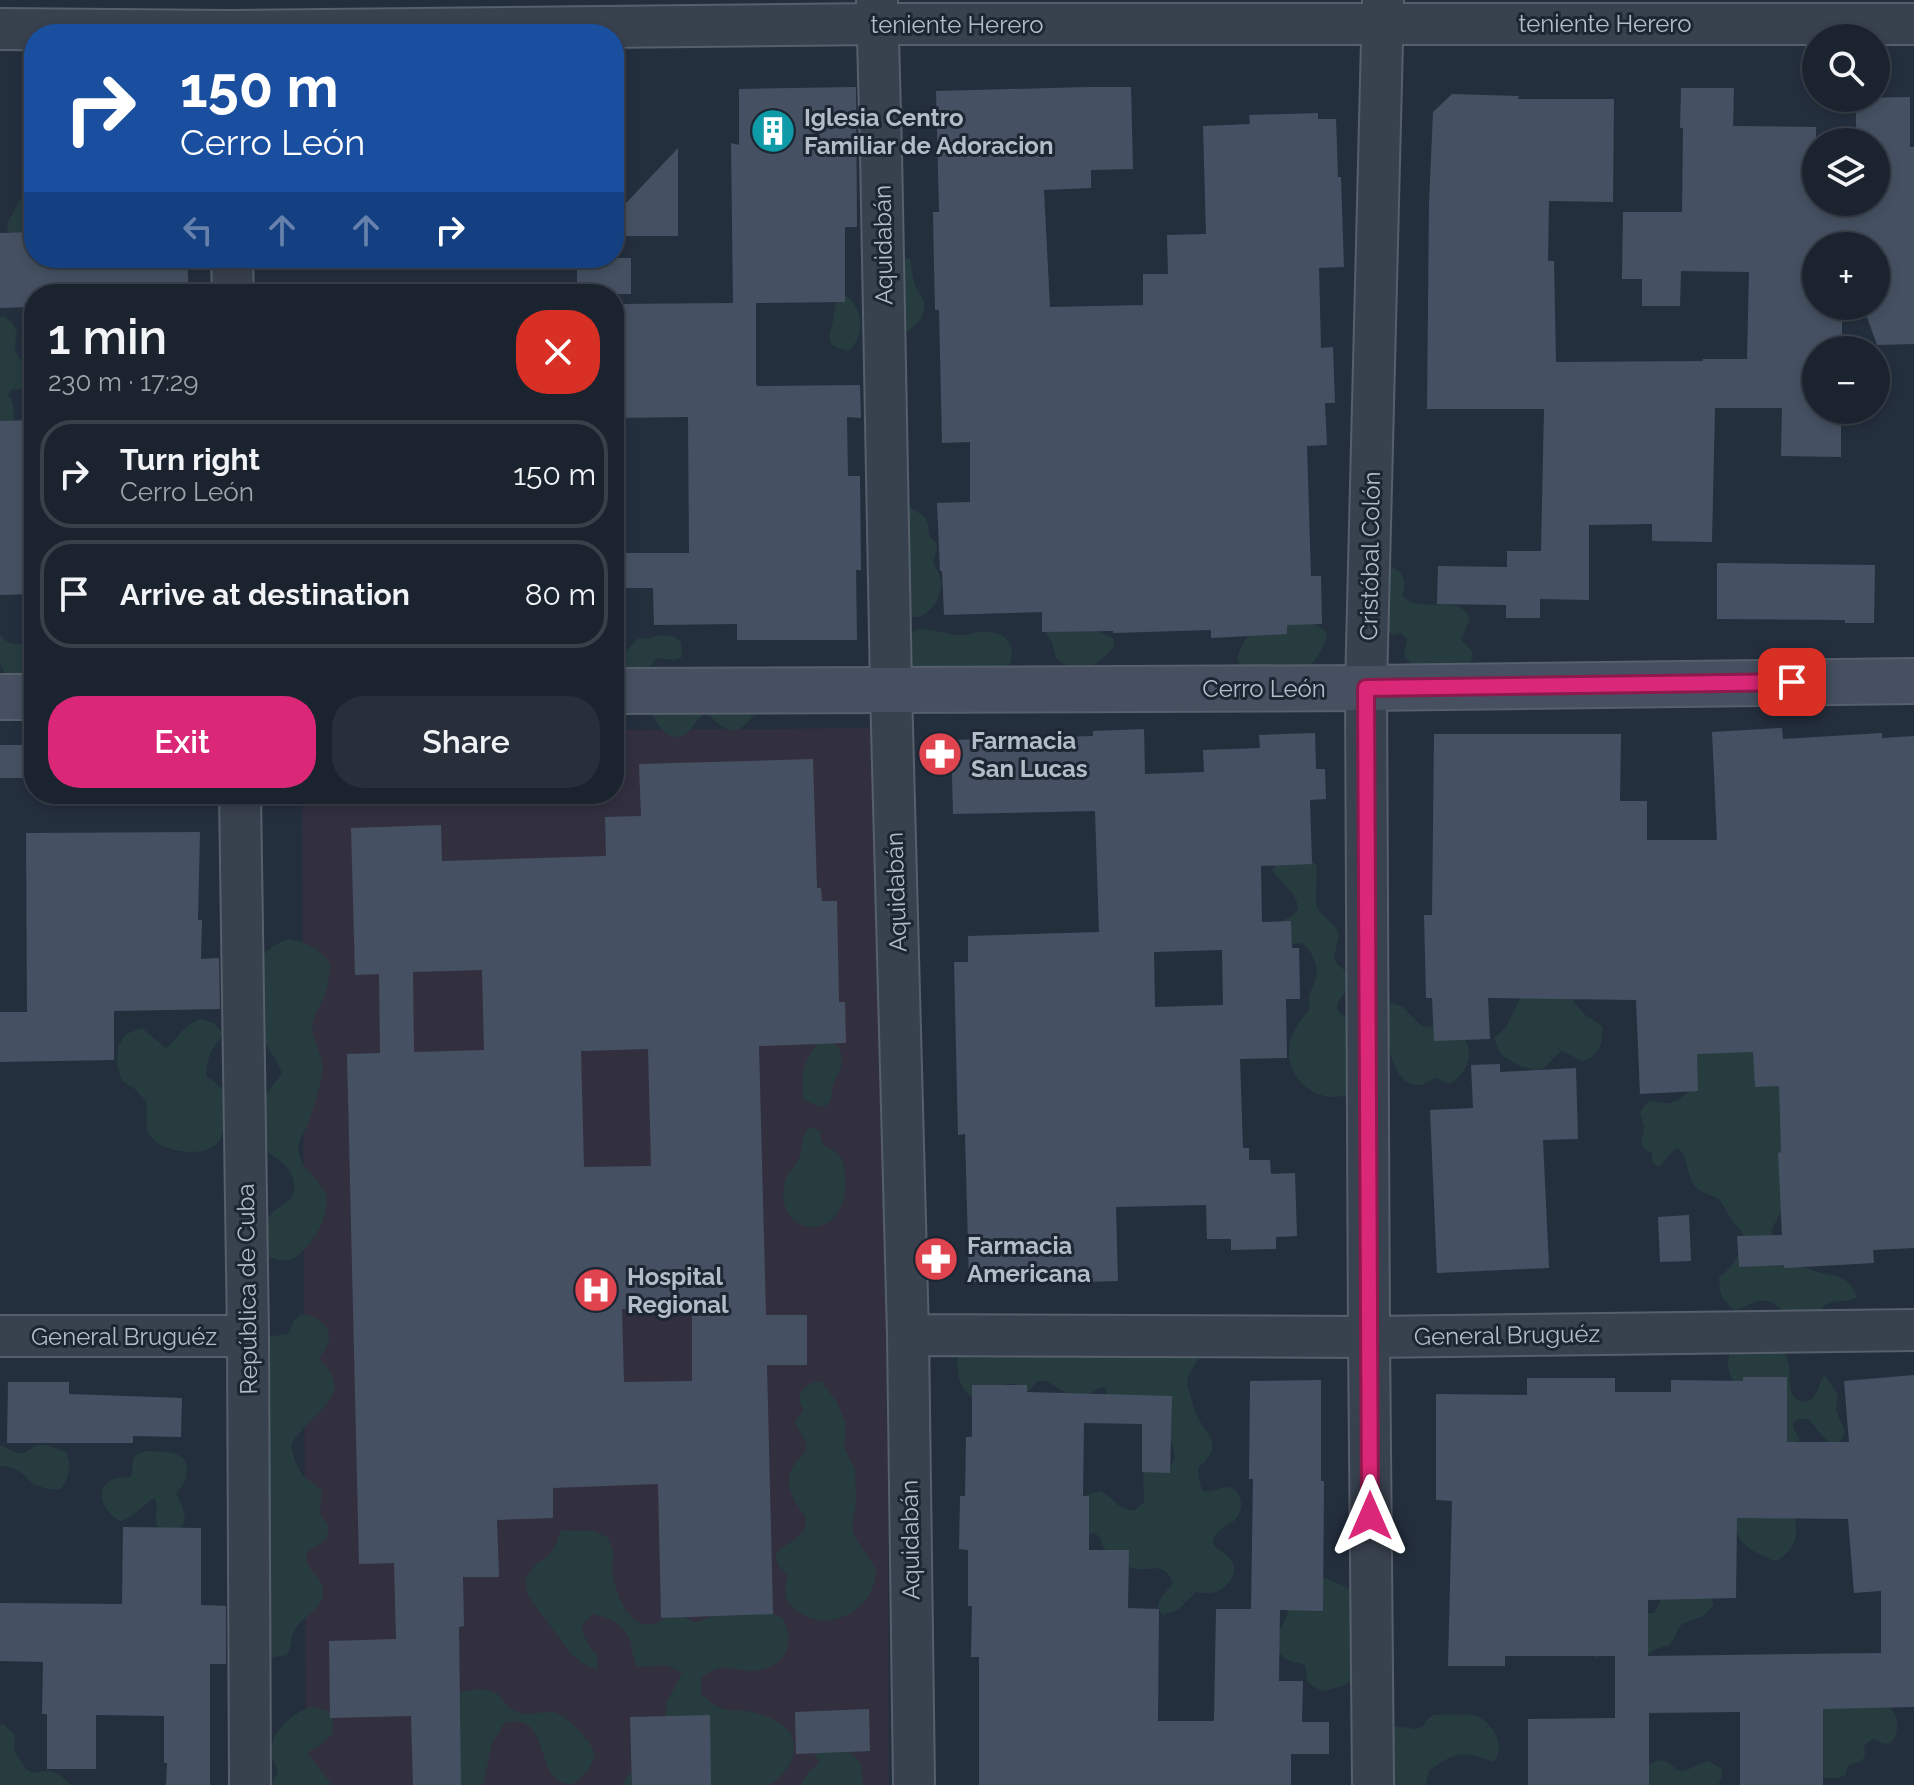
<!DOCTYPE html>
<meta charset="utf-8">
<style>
body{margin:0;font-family:Raleway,sans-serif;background:#282f3a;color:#f1f3f6;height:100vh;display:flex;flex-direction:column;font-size:30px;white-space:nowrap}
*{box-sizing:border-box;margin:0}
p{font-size:26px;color:#a0a4aa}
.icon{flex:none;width:44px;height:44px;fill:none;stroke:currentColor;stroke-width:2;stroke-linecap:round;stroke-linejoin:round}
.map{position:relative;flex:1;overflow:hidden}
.panel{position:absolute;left:24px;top:284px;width:600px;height:520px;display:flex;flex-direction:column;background:#1b232e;border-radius:32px;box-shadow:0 4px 12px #0003,0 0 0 2px #39404a}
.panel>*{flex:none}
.banner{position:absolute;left:24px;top:24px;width:600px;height:244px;border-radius:32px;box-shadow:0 4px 12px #0003,0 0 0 2px #39404a;background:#1a4fa0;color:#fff;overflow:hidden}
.buttons{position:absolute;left:1802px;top:24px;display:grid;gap:16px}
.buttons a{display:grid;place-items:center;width:88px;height:88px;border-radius:50%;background:#1b232e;box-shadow:0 4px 12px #0003,0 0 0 2px #39404a;font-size:40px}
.pin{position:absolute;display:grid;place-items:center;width:68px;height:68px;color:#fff;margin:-34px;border-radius:16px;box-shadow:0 4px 12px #0006}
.me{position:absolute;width:88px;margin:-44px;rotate:0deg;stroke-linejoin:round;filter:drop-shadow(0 0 6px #0008)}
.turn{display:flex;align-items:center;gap:28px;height:168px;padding:0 24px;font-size:36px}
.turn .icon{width:104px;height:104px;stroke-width:2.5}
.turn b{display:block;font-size:56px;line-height:68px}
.lanes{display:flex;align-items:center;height:76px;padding:0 24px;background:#0003;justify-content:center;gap:40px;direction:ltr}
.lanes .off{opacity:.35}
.round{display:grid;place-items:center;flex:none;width:84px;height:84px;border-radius:32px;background:#282f3a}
.headline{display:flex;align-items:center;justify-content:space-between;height:136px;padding:0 24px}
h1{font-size:48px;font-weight:600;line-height:60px}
.cta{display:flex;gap:16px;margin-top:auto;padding:16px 24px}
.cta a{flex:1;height:92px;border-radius:32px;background:#db2777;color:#fff;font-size:32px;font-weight:600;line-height:92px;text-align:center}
.cta a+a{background:#282f3a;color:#f1f3f6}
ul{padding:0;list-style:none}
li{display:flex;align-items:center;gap:24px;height:108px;margin:0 16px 12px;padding:0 8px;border:4px solid #39404a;border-radius:32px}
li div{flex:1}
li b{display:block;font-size:30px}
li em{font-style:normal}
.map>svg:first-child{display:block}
.medical{fill:#32303f}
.green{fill:#263c3f}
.building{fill:#455162;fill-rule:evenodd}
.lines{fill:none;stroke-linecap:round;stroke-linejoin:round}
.street-casing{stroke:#565f6c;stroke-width:44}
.secondary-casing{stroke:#565f6c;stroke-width:48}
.street{stroke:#38414e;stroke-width:40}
.secondary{stroke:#465061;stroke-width:44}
.route-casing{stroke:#8e194d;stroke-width:20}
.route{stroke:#db2777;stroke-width:14}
.labels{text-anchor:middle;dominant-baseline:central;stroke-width:6;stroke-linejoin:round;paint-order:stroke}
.street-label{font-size:24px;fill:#b4bcc9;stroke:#1d2633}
.poi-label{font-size:24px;font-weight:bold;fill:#b4bcc9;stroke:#1d2633;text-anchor:start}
</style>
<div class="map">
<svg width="1914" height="1785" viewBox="0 0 1914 1785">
<rect width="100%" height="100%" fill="#242f3e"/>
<path class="medical" d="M885,728l4,1057h-583l-4,-991h312v-64z"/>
<path class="green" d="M31,152h3v68l-5,3 -9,13 -8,-1 -5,-6 1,-7 15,-27 -2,-24z
M910,258c2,9 2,18 5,27 2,6 8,12 9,18 3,13 -10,27 -22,30l-7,-73z
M846,296c18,13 19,39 3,55 -30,-6 -17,-18 -15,-36 1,-4 1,-9 2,-13z
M0,317h5c22,16 5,21 12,37 3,7 10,9 14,16l-4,15 -7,4h-8l-4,6c8,11 6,19 5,32l-13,8z
M906,503c5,7 15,9 20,16 3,5 2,12 4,18l6,5 1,7 -4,14c3,6 8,11 8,18 1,14 -9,34 -24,36 -6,1 -13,-2 -20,-3z
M1389,565c14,6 19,16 13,30 19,22 55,-5 68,24l-9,21 11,11 1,7 -5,7c-22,3 -49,11 -64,-9l3,-17 -6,-6 -7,2 -8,-4z
M1283,622c16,1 33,-3 44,12 -2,12 -10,24 -18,33l-37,1 -8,-2 -12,8 -7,-1 -8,-14c8,-29 19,-29 46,-37z
M918,629c14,0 24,4 38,6 8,1 17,-3 25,-3 24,-2 38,13 27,36l-92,17 -16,-41 10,-11z
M1093,629l21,10v8c-19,21 -34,31 -58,11l-4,-16 -8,-12z
M0,635c10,13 20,8 34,9v39l-25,-3 -9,-16z
M660,635l12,1 9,6 1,12 -1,4 -8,2 -16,-2 -9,11 -17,2 -7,-5c-3,-12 7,-21 15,-28l9,1z
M762,702c-7,12 -19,33 -35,27 -9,-4 -14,-12 -22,-15 -10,5 -11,14 -19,20 -16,11 -32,-11 -34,-24z
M1311,860l6,6 -1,38 3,7 17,17 3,7 -5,22 3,7 12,10c-1,4 0,9 -2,14 -5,13 -21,19 3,32l-1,74c-33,13 -67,-19 -59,-53 3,-12 13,-23 20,-33 -3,-12 1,-16 5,-27 5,-13 -2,-30 -13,-38l-7,1 -15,-6 -1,-15 14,-8 5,-6c-1,-18 -17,-25 -26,-39l5,-6z
M289,939c18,4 31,9 41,25 -1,10 -1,21 -5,30 -3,9 -10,18 -12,28 -4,19 13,32 9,52 -3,17 -9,36 -15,52 -3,7 -9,15 -9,23 2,21 24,31 28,46 3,15 -4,33 -14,45 -10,14 -21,26 -39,18 -4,-1 -8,-4 -9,-7 -5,-12 1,-32 10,-40 9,-7 22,-11 20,-26 -1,-16 -13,-24 -25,-32l-6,-17 1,-39 18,-24c-6,-16 -20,-31 -23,-47 -4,-14 -1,-49 0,-65 6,-11 19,-19 30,-22z
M1533,990l36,6 16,19 13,8 5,5c-1,16 -3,28 -20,33l-22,-10 -18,18 -8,1 -15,-4 -14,-8 -6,-5 -6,-15 12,-11 14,-28z
M1392,1003l11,4 20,20 11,-1 30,12c12,17 1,36 -14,46l-15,-6c-6,3 -12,8 -18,7 -30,-2 -31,-59 -33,-80z
M200,1019l14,4 10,12c-13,12 -17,23 -18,41 20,14 21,16 19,41 0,8 -1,17 -6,24 -11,16 -43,12 -58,4 -6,-3 -10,-8 -14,-13l-1,-31 -11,-12 -13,-8 -5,-16 1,-19 8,-12 16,-6 24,20c14,-12 16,-21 34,-29z
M1728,1029l51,46 7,126 -14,28 -1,7c11,10 21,23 34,31 20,12 42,1 52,30 -15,9 -29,-2 -39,17l-29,5c-9,-12 -18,-22 -34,-17 -8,2 -11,7 -20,8 -15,-12 -15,-15 -16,-33 11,-6 30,-33 23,-45 -3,-4 -7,-7 -9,-10 -5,-8 -9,-16 -14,-23 -9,-5 -17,-5 -24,-13 -9,-11 -6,-28 -17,-38 -11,5 -10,13 -20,19l-6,-5v-9l-7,-3 -4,-7 3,-15 -4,-15 4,-7 6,-5c5,0 9,2 14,2 11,2 23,-9 28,-17l-6,-30z
M824,1038c15,4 21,17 16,32 -1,4 -5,8 -6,12 -3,10 0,16 -8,24h-9l-14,-7c-2,-28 1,-41 21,-61z
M810,1127l10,4c0,21 14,14 21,27 5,8 4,21 4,30 -4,58 -73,47 -60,-6 2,-9 9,-14 13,-21 6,-12 1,-24 12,-34z
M1060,1313l13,5 131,33c-5,8 -13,17 -16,27 -2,7 0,12 3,18 1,4 2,9 3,13 10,27 34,32 4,59l2,16 3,7c10,2 16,-5 25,-4 16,3 16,23 7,33 -5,4 -12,7 -17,12 -4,4 -4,5 -5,12 5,7 15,10 19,17 7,13 -5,27 -16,31 -7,2 -14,1 -20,0l-18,18 -15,5 -5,-6 1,-7 4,-7 10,-12c-10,-24 -22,-10 -40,-15 -14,-4 -31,-16 -33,-31l-6,-4 -8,1 -6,-34 6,-5 15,-4c16,9 26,31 43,11l-1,-30 6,-5 16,1 7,-3 3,-8 -5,-23 -61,-32 -4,-15 -8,2 -17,12 -34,-20h-8l-11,11 -13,-8h-8l-5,7 -23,10c-23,-13 -22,-31 -19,-54z
M301,1314c13,1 30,10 28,25 -1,7 -6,14 -10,19 5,7 13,15 15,23 6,21 -34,44 -43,64l4,16 7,14 20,15 -2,24 9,13c-2,24 -16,13 -22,27 -6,14 18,23 16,38 -1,18 -16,22 -26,34 -7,8 -5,20 -10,29l-17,3 -8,-4 -5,-270c11,-19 14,-22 9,-43l6,-5 16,-2 6,-14z
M1736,1341l45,6c3,6 7,12 8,19 2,11 -3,32 12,35 5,2 9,0 12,-4 7,-6 5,-15 12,-22l13,20 -2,15 9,22 -3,7 -5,5 -8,-1 -21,-24h-8l-7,3 1,8 5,7 -6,78c8,18 1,38 -17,46 -10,-2 -28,-12 -35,-20 -4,-6 -3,-12 -9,-18l3,-137c-10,-20 -9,-25 1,-45z
M815,1382h7l14,19 10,22 -2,25 11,21 1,33 -4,26 2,8 22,33c0,38 -43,65 -76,44 -16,-10 -17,-20 -12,-37 -30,-30 4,-26 16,-46 2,-4 2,-8 2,-13 -12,-16 -25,-33 -11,-54 4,-6 9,-7 12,-14l-1,-7 -11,-20 9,-12c-10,-13 -3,-23 11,-28z
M0,1445l16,8h8l13,-8h8l21,7c6,12 3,27 -5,37 -7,0 -14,1 -20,-2 -19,-6 -16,-21 -41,-21z
M147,1451c14,1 39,-2 40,18 0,4 -1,11 -3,14 -2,4 -6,7 -8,11 7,10 16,33 -2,36 -4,2 -9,0 -14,0 -9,-13 0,-19 -5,-31h-3l-19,16 -12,6c-12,-4 -27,-25 -15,-37 6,-7 17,-6 25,-7 4,-15 -3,-22 16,-26z
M561,1530l32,1 14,6c3,6 6,12 6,18 1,4 -1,8 -1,12 1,18 12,54 32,57 23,4 22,-22 51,-1l28,-11h46l14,6c13,30 1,50 -32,53 -11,0 -22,-5 -32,-3 -6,1 -12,6 -17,9l-1,16c7,8 15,15 26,17 6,1 13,0 19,1 21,3 51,15 48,39 -1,14 -13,28 -25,35h-147l7,-11 26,-16 10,-41 2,-15 15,-29 -14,-8 -31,2c-5,-12 -4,-15 -7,-27 -5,-16 -22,-23 -38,-26l-11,13 6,16 10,12 1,15 -14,-6 -13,-10 -44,-60 -1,-16 9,-13 12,-8 9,-12z
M1326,1578l28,13 -4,49 9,12c-6,32 -6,33 -38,39l-14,-9 -2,-16c-6,-4 -9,-3 -15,-5 -7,-3 -12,-10 -17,-15l-1,-8c16,-16 16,-22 17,-44l27,-15z
M1672,1593l39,4 3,7 -11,12 -21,8 -5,7 -3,8 -5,6 -16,5 -6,6 -45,-3 -5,6 -6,-6 56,-40h7l7,-13z
M476,1689c5,1 13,1 18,3 9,5 12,16 23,20 15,6 22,-2 36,0 12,1 42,32 41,43 0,10 -13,25 -22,29 -40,1 -18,-73 -67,-62l-13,21 -9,42h-49l26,-93z
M1801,1704h87c11,13 12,25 4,39l-8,1 -11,-5 -9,6c4,19 -5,15 -17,22l-1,7c-8,6 -16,4 -26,3z
M312,1707l16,4 5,6 -1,17 -11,10 -14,9 25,32h-62c10,-15 10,-14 0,-29 1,-7 2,-14 5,-20 7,-12 24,-27 37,-29z
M1449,1714c9,2 17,-1 25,1 19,6 32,31 20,47 -31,-12 -38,-11 -65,9l-3,14h-53l14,-54 6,-5 23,3 7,-3 4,-6 6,-5z
M3,1724l12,11 -1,16 13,19 7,3c17,-5 25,-1 37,12h-71v-60z
M816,1748c27,1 50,2 46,37h-61l7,-12 12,-11 -5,-6z
M1658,1760l9,2 12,9c11,0 19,-8 29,-10l14,8v8l-4,8h-84l9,-17z"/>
<path class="building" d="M856,87l1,140h-12v75l-89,1v80l1,3 103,-1 1,33 -14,-1 1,59h12l1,94h-5l1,70h-120v-16l-83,1 -1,-37h-39v-35h75l-1,-136 -74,1v-114l119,-1 -2,-160 8,2v-56z
M1089,87h42l2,82 -42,1v18l-47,2 6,117 93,-2v-31h25l-1,-39 39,-1 -3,-108 47,-2 -1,-9 69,-2v6h18l2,58h3l3,90 -25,1 2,80 12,-1 2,56h-10l2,42 -20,1 4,130h10l1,48 -35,1v9l-76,4v-8l-98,3v-2l-71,1v-20l-98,3 -2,-44h-2l-3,-68 33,-1v-60l-28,1 -3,-133h-4l-1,-45 -1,-53h6l-3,-121z
M1681,88h53l-1,38 83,1v75h60v-60h-20v-44l54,-1v50h4v197l-37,1 -14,-39h13v-60h-64l-1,60h31v44h-26v60h25v47l-60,-1 1,-48h-67l-3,134 -60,-1v-17l-63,1v75l-49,-1v19h-34v-13l-69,-1 1,-38 69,1v-16h34l3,-142h-117l2,-205 4,-92 19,-18 67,2 -1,3h96l-1,103 -64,-1 -1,60h6l2,101 147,-1v-2h44l2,-87 -68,-1 -1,35h-38v-27h-20l1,-67h59l1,-84h-3z
M678,148v88h-64v-20z
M34,232v26h153l2,36h-155v13l-34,1v-75z
M577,258h54v36h-54z
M34,420v174l-34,1v-174z
M1717,563l158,2 -1,58h-29v-3l-128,-1z
M1782,728l1,11 99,-6v5l32,-2v512l-41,2 1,13 -90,5v-3l-45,2 -2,-31 45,-1 -4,-82 3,-1 -2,-66 -24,1 -2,-35 -56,2 1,37 -58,3 -4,-94 -148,-2 2,41 -56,2 -2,-43h-6l-2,-83h8l2,-181h187l-1,67h27v39h70l-5,-108z
M1144,729l1,45 59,-2 -1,-22 57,-2 -1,-13 56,-2 1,36h9l1,30 -16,1 2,64 -51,2 1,56 29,-1 1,27h7l1,51h-14l1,59 -47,1 3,89h6v12h21l1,14 24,-1 2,63 -21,1v12l-45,1v-11h-24l-1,-34 -90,2 2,74 -34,1v-2l-115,2 -4,-148 -7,1 -4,-173h14v-26l131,-4 -4,-121 -142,3 -2,-74 142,-4v-5zM1222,950l1,55 -68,2 -1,-55z
M0,745h34v33h-34z
M813,759l4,129h4l1,13h15l2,101h6l1,41 -87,3 7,269h41v50h-40l6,249 -112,4 -3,-134 -105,4v30l-56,2 2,57h-36l1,49 -5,1 2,158h-48l-2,-69 -81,2 -1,-77 67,-2 -2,-76 -35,1 -12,-510 33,-1 -1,-79 -24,1 -4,-147 90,-3 1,36 164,-5 -1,-39 36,-1 -2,-52zM482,970l2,80 -70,2 -1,-80zM648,1049l3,117 -67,1 -3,-116zM692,1307v74l-68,1 -2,-73z
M200,832l-2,88h4l-1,39 18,-1 1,51 -106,2v49l-114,2v-50h27l-1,-179z
M1500,1064v8l76,-4 2,71 -35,1 6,128 -112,5 -7,-163 43,-2 -2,-43z
M1689,1215l2,46 -31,1 -2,-45z
M1914,1375v332l-91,2v76h-83v-73l-91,1v72h-121v-66l87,-1v-62h-110v10h-57l4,-165 -16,-1v-106l91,1v-17h88v14h56v-12l72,1v-4h44v65h62l-5,-61zM1737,1518l111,1 6,74 27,-2v62l-233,3v-56l88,-2z
M1321,1380v101h3l-1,130 -43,-1 -1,71h24l-1,41h27v32h-38v31h-312v-128h-8l1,-51h-4v-56l-9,-1 1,-53h5l1,-59h6v-52h55v7l145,4 -2,77 -28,-1v-48l-58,-1 -1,73h6v54h40l-1,58 31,1 -1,112h56l2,-112h35l2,-130h-4l1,-98z
M8,1382h61v12l113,4 -1,39 -48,-1v7h-126z
M123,1527l78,1v77l25,1v58h-16v121h-44l1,-22h-3v-47l-68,-1v54h-49v-55h-5l1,-52 -43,-1v-58l122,1z
M869,1709l1,42 -74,3 -1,-42z
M710,1715l1,70h-79l-2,-68z"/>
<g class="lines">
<g class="street-casing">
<path id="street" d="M877,0l4,152 10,537 17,646 6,450
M0,29l229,2 648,-7h1037
M232,258l1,36
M240,794l8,542 2,449
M908,1335l461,2 545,-7
M0,1336h248
M1373,1785l-4,-448 -3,-649 17,-688"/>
</g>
<g class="secondary-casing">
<path id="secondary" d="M614,691l752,-3 548,-7
M0,697h34"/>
</g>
<use href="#street" class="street"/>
<use href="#secondary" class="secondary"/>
</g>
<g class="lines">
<g class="route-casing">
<path id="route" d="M1370,1516l-4,-828 426,-6"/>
</g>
<use href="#route" class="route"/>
</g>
<defs>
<g id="building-disc" transform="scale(2.3)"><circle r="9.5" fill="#0f9aa8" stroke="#1d2633"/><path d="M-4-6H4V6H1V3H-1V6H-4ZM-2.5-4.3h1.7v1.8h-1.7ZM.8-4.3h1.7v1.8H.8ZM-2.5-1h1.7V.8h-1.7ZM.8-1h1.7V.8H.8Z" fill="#fff"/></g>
<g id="pharmacy-disc" transform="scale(2.3)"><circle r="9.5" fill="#e0444e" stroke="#1d2633"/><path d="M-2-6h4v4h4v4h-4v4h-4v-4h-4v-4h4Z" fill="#fff"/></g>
<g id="hospital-disc" transform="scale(2.3)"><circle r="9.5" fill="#e0444e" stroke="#1d2633"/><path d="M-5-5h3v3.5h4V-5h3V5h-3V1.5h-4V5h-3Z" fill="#fff"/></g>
</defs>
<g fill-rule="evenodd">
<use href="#building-disc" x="773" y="131"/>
<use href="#pharmacy-disc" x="940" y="754"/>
<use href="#pharmacy-disc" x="936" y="1259"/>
<use href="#hospital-disc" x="596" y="1290"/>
</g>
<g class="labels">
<g class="street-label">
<text x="1605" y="23">teniente Herero</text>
<text x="957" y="24">teniente Herero</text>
<text transform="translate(883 245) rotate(-91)">Aquidabán</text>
<text transform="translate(1370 556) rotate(-89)">Cristóbal Colón</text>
<text x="1264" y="688">Cerro León</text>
<text transform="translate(896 892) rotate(-92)">Aquidabán</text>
<text transform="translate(247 1289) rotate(-91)">República de Cuba</text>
<text transform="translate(1507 1335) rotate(-1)">General Bruguéz</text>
<text x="124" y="1336">General Bruguéz</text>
<text transform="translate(910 1540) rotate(-91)">Aquidabán</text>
</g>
<g class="poi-label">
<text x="804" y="117">Iglesia Centro<tspan x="804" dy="28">Familiar de Adoracion</tspan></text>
<text x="971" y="740">Farmacia<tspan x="971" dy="28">San Lucas</tspan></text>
<text x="967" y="1245">Farmacia<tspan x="967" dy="28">Americana</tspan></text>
<text x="627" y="1276">Hospital<tspan x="627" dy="28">Regional</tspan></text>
</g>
</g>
</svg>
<div class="buttons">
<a><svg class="icon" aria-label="search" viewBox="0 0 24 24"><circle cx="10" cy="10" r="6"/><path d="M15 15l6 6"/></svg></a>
<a><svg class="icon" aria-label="layers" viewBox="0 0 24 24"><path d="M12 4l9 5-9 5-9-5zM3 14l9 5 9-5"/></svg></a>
<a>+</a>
<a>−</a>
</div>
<div class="pin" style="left:1792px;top:682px;background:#d93025"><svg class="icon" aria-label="arrive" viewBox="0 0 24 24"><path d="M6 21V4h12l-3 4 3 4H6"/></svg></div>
<svg class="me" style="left:1370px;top:1516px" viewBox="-20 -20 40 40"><path d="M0-17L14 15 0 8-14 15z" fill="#db2777" stroke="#fff" stroke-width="4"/></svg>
<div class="banner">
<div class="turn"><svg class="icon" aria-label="right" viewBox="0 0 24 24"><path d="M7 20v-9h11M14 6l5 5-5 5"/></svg><div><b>150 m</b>Cerro León</div></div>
<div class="lanes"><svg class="icon off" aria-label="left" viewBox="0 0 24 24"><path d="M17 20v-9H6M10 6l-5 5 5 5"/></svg><svg class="icon off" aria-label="ahead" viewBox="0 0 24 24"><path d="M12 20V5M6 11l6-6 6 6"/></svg><svg class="icon off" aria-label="ahead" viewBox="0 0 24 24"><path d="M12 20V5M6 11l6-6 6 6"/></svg><svg class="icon" aria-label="right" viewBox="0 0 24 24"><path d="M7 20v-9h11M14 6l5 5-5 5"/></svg></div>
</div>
<section class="panel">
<div class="headline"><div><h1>1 min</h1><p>230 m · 17:29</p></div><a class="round" style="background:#d93025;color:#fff"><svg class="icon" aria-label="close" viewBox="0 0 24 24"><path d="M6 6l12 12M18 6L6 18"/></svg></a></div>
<ul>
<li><svg class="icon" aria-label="right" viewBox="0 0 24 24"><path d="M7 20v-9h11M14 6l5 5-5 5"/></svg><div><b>Turn right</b><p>Cerro León</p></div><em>150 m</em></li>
<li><svg class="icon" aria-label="arrive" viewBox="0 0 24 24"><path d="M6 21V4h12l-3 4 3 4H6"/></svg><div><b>Arrive at destination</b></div><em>80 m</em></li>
</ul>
<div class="cta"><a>Exit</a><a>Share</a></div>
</section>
</div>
